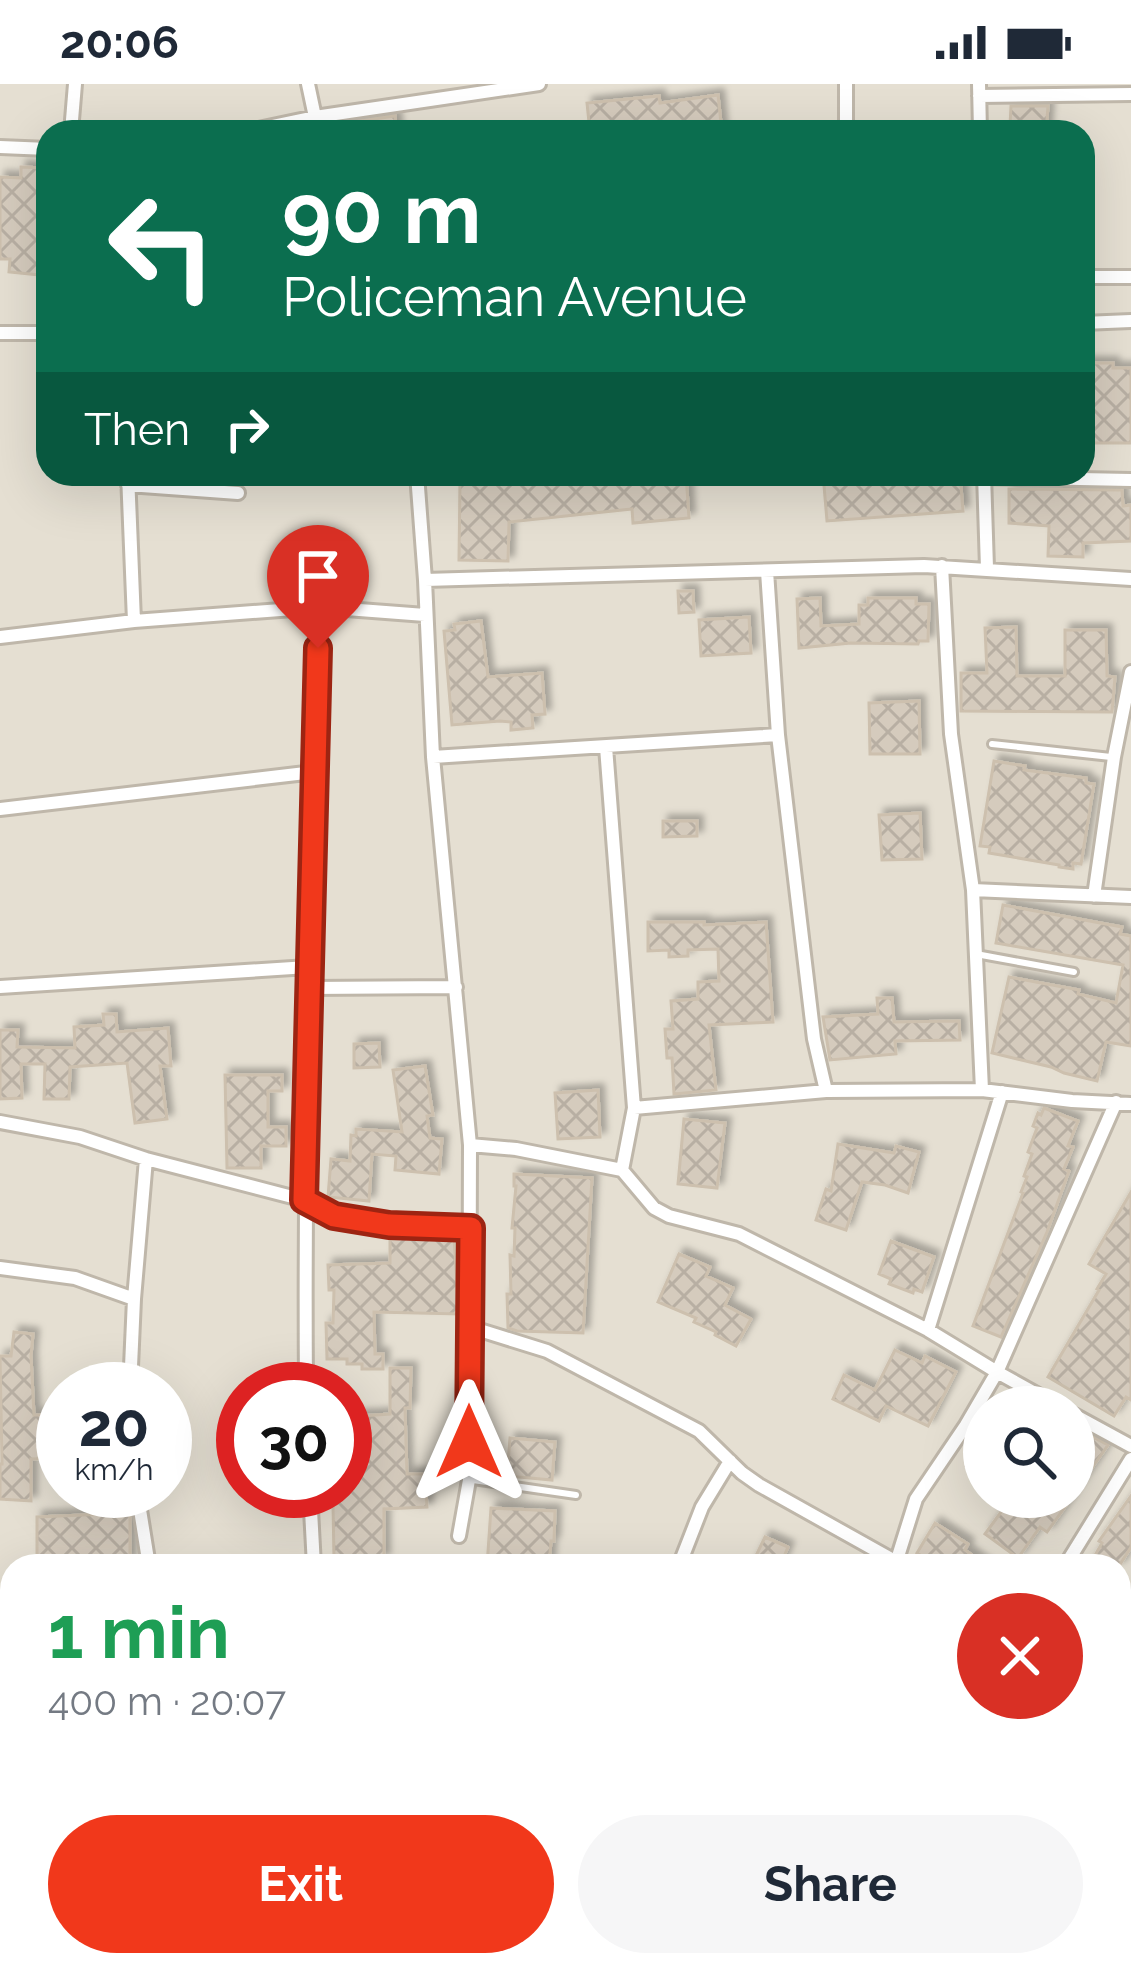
<!DOCTYPE html>
<meta charset="utf-8">
<style>
body{margin:0;font-family:Raleway,sans-serif;background:#f6f6f7;color:#1f2937;height:100vh;display:flex;flex-direction:column;font-size:45px;white-space:nowrap}
*{box-sizing:border-box;margin:0}
p{font-size:39px;color:#747a83}
.icon{flex:none;width:66px;height:66px;fill:none;stroke:currentColor;stroke-width:2;stroke-linecap:round;stroke-linejoin:round}
.map{position:relative;flex:1;overflow:hidden}
.side{position:absolute;left:0px;top:1470px;width:1131px;height:423px;display:flex;flex-direction:column;background:#fff;border-radius:36px 36px 0 0;box-shadow:0 12px 48px #0002}
.side>*{flex:none}
.top-card{position:absolute;left:36px;top:36px;width:1059px;height:366px;border-radius:36px;box-shadow:0 12px 48px #0002;background:#0b6e4f;color:#fff;overflow:hidden}
.buttons{position:absolute;left:963px;top:1302px;display:grid;gap:24px}
.buttons a{display:grid;place-items:center;width:132px;height:132px;border-radius:50%;background:#fff;box-shadow:0 12px 48px #0002;font-size:60px}
.speed{position:absolute;left:36px;top:1278px;display:flex;gap:24px;font-size:60px;font-weight:700;text-align:center}
.speed>*{display:grid;place-content:center;width:156px;height:156px;border-radius:50%;background:#fff;box-shadow:0 12px 48px #0002;line-height:1}
.speed small{font-size:30px;font-weight:400}
.speed .limit{border:18px solid #d22;background:#fff;color:#111}
.pin{position:absolute;display:grid;place-items:center;width:102px;height:102px;color:#fff;margin:-123px -51px;border-radius:50% 50% 50% 0;rotate:-45deg;box-shadow:0 0 12px #0007}
.pin .icon{rotate:45deg}
.me{position:absolute;width:132px;margin:-66px;rotate:0deg;stroke-linejoin:round;filter:drop-shadow(0 0 9px #0008)}
.turn{display:flex;align-items:center;gap:42px;height:252px;padding:0 48px;font-size:54px}
.turn .icon{width:156px;height:156px;stroke-width:2.5}
.turn b{display:block;font-size:84px;line-height:102px}
.then{display:flex;align-items:center;height:114px;padding:0 48px;background:#0003;gap:24px;font-size:45px}
.round{display:grid;place-items:center;flex:none;width:126px;height:126px;border-radius:63px;background:#f6f6f7}
.head{display:flex;align-items:center;justify-content:space-between;height:204px;padding:0 48px}
h1{font-size:72px;font-weight:700;line-height:90px;color:#1e9e55}
.cta{display:flex;gap:24px;margin-top:auto;padding:24px 48px}
.cta a{flex:1;height:138px;border-radius:72px;background:#f1381b;color:#fff;font-size:48px;font-weight:700;line-height:138px;text-align:center}
.cta a+a{background:#f6f6f7;color:#1f2937}
.status{display:flex;justify-content:space-between;align-items:center;height:84px;padding:0 60px;background:#fff;direction:ltr}
.status svg{height:33px;fill:currentColor}
.map>svg:first-child{display:block}
.residential{fill:#e5dfd2;fill-rule:evenodd}
.building{fill:url(#building-cross-hatch);stroke:#cdc0ae;stroke-width:3;filter:url(#shadow)}
.lines{fill:none;stroke-linecap:round;stroke-linejoin:round}
.lane-casing{stroke:#bfb7aa;stroke-width:12}
.street-casing{stroke:#bfb7aa;stroke-width:18}
.lane{stroke:#fff;stroke-width:6}
.street{stroke:#fff;stroke-width:12}
.route-casing{stroke:#9d2412;stroke-width:30}
.route{stroke:#f1381b;stroke-width:21}
</style>
<div class="status"><b>20:06</b><svg viewBox="0 0 49 12"><path d="M0 12V9h3v3zM5 12V6h3v6zM10 12V3h3v9zM15 12V0h3v12zM26 1h20v11H26zM47 4h2v5h-2z"/></svg></div>
<div class="map">
<svg width="1131" height="1891" viewBox="0 0 1131 1891">
<defs>
<pattern id="building-cross-hatch" width="8" height="8" patternUnits="userSpaceOnUse" patternTransform="scale(3)"><rect width="8" height="8" fill="#d5cbbd"/><path d="M0 0l8 8M0 8l8-8" fill="none" stroke="#b8afa3"/></pattern>
<filter id="shadow"><feDropShadow dx="5.5" dy="-5.5" stdDeviation="3" flood-color="#0004"/></filter>
</defs>
<rect width="100%" height="100%" fill="#f1ede4"/>
<path class="residential" d="M0,0h1131v1891h-1131zM48,48h1035v342h-1035zM63,1305h102v102h-102zM243,1305h102v102h-102zM984,1323h90v90h-90zM12,1482h1107v399h-1107z"/>
<path class="building" d="M718,11l4,37h-132l-3,-29 72,-7 1,7z
M1011,22h37l-2,26h-29l1,-7h-8z
M395,32l2,16h-78v-5z
M21,83l24,1 -1,23 4,1v75l-8,-1v9l-31,-3 1,-13h-10v-82l21,1z
M1085,279h28v5h18v75h-48z
M512,390h174l3,44 -56,5 -1,-14 -123,13 -1,39 -49,-1 1,-81h52z
M823,390h137l3,37 -136,10z
M1009,405l113,1 1,16 8,-1v36l-48,2v14l-35,-1 1,-30 -40,-3z
M678,507h15l1,21 -15,1z
M820,514l1,28 38,-2v-19h9v-7h48v6h13l-1,37h-9l-1,3 -67,-1 -52,5 -2,-49z
M749,533l2,36 -50,3 -2,-36z
M481,537l7,56 54,-4 3,41 -13,1 1,13 -22,2v-8l-11,-1 -48,4 -8,-94 11,-1 -1,-6z
M1016,543l1,49h48v-46h41l1,46 8,1 -3,35 -151,-1v-38h26l-2,-45z
M919,617l1,53h-50l-1,-51z
M994,677l31,5 -1,4 62,8v5l8,1 -13,80 -8,-1v6l-14,-2v-2l-70,-12 1,-6 -10,-1z
M920,729l2,46 -40,1 -3,-45z
M663,737h34v15l-34,1z
M1003,821l119,22 -2,7 11,2v110l-25,-4 -9,39 -33,-8 -13,-6 -59,-14 17,-76 70,13 -1,4 38,9 7,-38 -127,-22z
M648,838h56v3l62,-3 7,100 -64,3 7,65 -42,4 -2,-36h-5l-2,-29h8l-2,-28 27,-2v-17l21,-1 -1,-32 -30,1v6l-19,1v-7l-21,1z
M877,914h15l2,24 65,-1 1,19 -65,1 1,13 -66,6 -7,-43 55,-3z
M103,930h13l1,18 51,-4 3,38h-11l7,53 -32,4 -8,-60 -57,4 -1,32h-25l1,-35h-24l1,34 -22,1v-69h18l-1,17 58,1 -1,-21 30,-2z
M379,959l1,24 -26,1v-24z
M425,982l8,49 -6,1 3,22 12,1 -3,35 -44,-4 1,-14 -24,-2 -3,47 -41,-4 3,-38 19,2 1,-26 5,1v-7l46,3 -9,-62z
M225,991h57v16h-14v36h18v19h-25v22h-34z
M598,1006l2,47 -42,2 -3,-46z
M1044,1024l34,13 -10,25 5,1 -9,22 5,2 -22,61 -46,105 -28,-11 50,-133 -2,-1 6,-15 -3,-1 8,-22 -4,-2 9,-24 -4,-2 5,-13 3,2z
M684,1035l41,4 -8,65 -39,-4z
M838,1060l56,9 2,-7 23,6 -11,41 -23,-8 -23,-3 -16,48 -30,-10 10,-31 5,2z
M514,1090l78,4 -9,155 -66,-2 -9,-3 -1,-34h4l-1,-39 4,1 1,-28h-3l4,-42h-2z
M1131,1108v208l-5,-3 -12,19 -66,-39 51,-87 -2,-1 9,-15 -17,-10z
M432,1153l22,1 5,76 -85,-2 1,42h8v15h-21v-5h-15v-5h-20l-1,-36h7l1,-33h-5l-1,-25 62,-2v-24z
M891,1157l43,16 -12,35 -8,-3 -1,4 -24,-9 2,-5 -12,-5z
M679,1170l31,13 -4,9 27,12 -8,17 26,14 -15,27 -21,-11 1,-3 -22,-10 2,-4 -38,-16z
M14,1248l19,2 -2,22 3,59h29v43l-32,1v42l-31,-2v-35h2l-2,-108h11z
M895,1266l27,13 3,-7 31,16 -28,54 -42,-20 -7,15 -46,-22 11,-24 31,15z
M390,1284h21l-1,40h-5l2,66h18l2,33 -43,2v50h-50l-1,-54h-6v-14h18v-74l45,-3z
M1074,1343l34,18 -34,48z
M510,1354l45,4 -3,38 -45,-4z
M984,1357v38l-18,-13z
M1131,1412v51l-12,19h-30l13,-23 -3,-2z
M1012,1413h60l-25,35 -7,-5 -22,31 -33,-24z
M491,1424l64,3 -1,30h-3l-2,25h-62z
M130,1429v49h-54v-4h-39v-41z
M935,1439l33,21 -3,6 22,16h-50l-20,-13z
M765,1453l23,10 -8,19h-29z
M1131,1511v58l-12,-9v-30z
M0,1552l12,2v45l-12,-1z
M0,1807l12,5v10l-11,28z
M1131,1828v42l-12,7v-43z"/>
<g class="lines">
<g class="lane-casing">
<path id="lane" d="M992,660l119,13
M976,870l98,18
M473,1396l103,15"/>
</g>
<g class="street-casing">
<path id="street" d="M308,0l7,33
M846,0v48
M979,0l1,48
M979,12l152,-2
M71,48l4,-48
M244,48l71,-15 224,-33
M0,63l48,2
M1083,193h48
M1083,239l48,-2
M0,249h48
M128,390l6,147
M417,390l8,106 8,177 37,388 -1,335 -10,56
M984,390l3,94
M984,393l147,3
M128,401l110,8
M942,482l9,168 22,156 9,200
M425,496l499,-14 207,13
M0,553l134,-16 186,-14 105,8
M606,663l28,361 -12,62
M433,673l345,-22
M0,725l314,-37
M973,806l158,7
M1094,812l20,-139 17,-85
M0,903l308,-20
M308,904l148,-1
M826,1007l156,-1 90,11 59,3
M634,1024l192,-17 -12,-52 -36,-304 -11,-164
M0,1038l80,15 66,22 158,41 30,17 55,8 82,3
M470,1061l46,4 106,21 32,38 15,8 70,18 189,96 69,42 -31,53 -50,74 -21,67
M0,1184l75,10 59,21 -4,90
M134,1215l12,-140
M470,1243l77,24 152,80 43,42 17,12 143,80
M928,1246l74,-238
M306,1305c-2,-261 5,-521 14,-782
M1060,1323l-63,-35 119,-270
M1074,1331l57,31
M137,1407l12,75
M310,1407l4,75
M679,1482l23,-59 28,-46
M1065,1482l66,-107
M1119,1674l12,10
M1119,1807l12,-6
M323,1881l27,10
M32,1891l3,-10
M206,1891l4,-10
M592,1891l1,-10
M1004,1891l9,-10"/>
</g>
<use href="#lane" class="lane"/>
<use href="#street" class="street"/>
</g>
<g class="lines">
<g class="route-casing">
<path id="route" d="M318,564l-14,552 30,16 55,9 82,3 -2,214"/>
</g>
<use href="#route" class="route"/>
</g>
</svg>
<div class="buttons">
<a><svg class="icon" aria-label="search" viewBox="0 0 24 24"><circle cx="10" cy="10" r="6"/><path d="M15 15l6 6"/></svg></a>
</div>
<div class="speed"><div>20<small>km/h</small></div><div class="limit">30</div></div>
<div class="pin" style="left:318px;top:564px;background:#d93025"><svg class="icon" aria-label="arrive" viewBox="0 0 24 24"><path d="M6 21V4h12l-3 4 3 4H6"/></svg></div>
<svg class="me" style="left:469px;top:1358px" viewBox="-20 -20 40 40"><path d="M0-17L14 15 0 8-14 15z" fill="#f1381b" stroke="#fff" stroke-width="4"/></svg>
<div class="top-card">
<div class="turn"><svg class="icon" aria-label="left" viewBox="0 0 24 24"><path d="M17 20v-9H6M10 6l-5 5 5 5"/></svg><div><b>90 m</b>Policeman Avenue</div></div>
<div class="then">Then<svg class="icon" aria-label="right" viewBox="0 0 24 24"><path d="M7 20v-9h11M14 6l5 5-5 5"/></svg></div>
</div>
<section class="side">
<div class="head"><div><h1>1 min</h1><p>400 m · 20:07</p></div><a class="round" style="background:#d93025;color:#fff"><svg class="icon" aria-label="close" viewBox="0 0 24 24"><path d="M6 6l12 12M18 6L6 18"/></svg></a></div>
<div class="cta"><a>Exit</a><a>Share</a></div>
</section>
</div>
